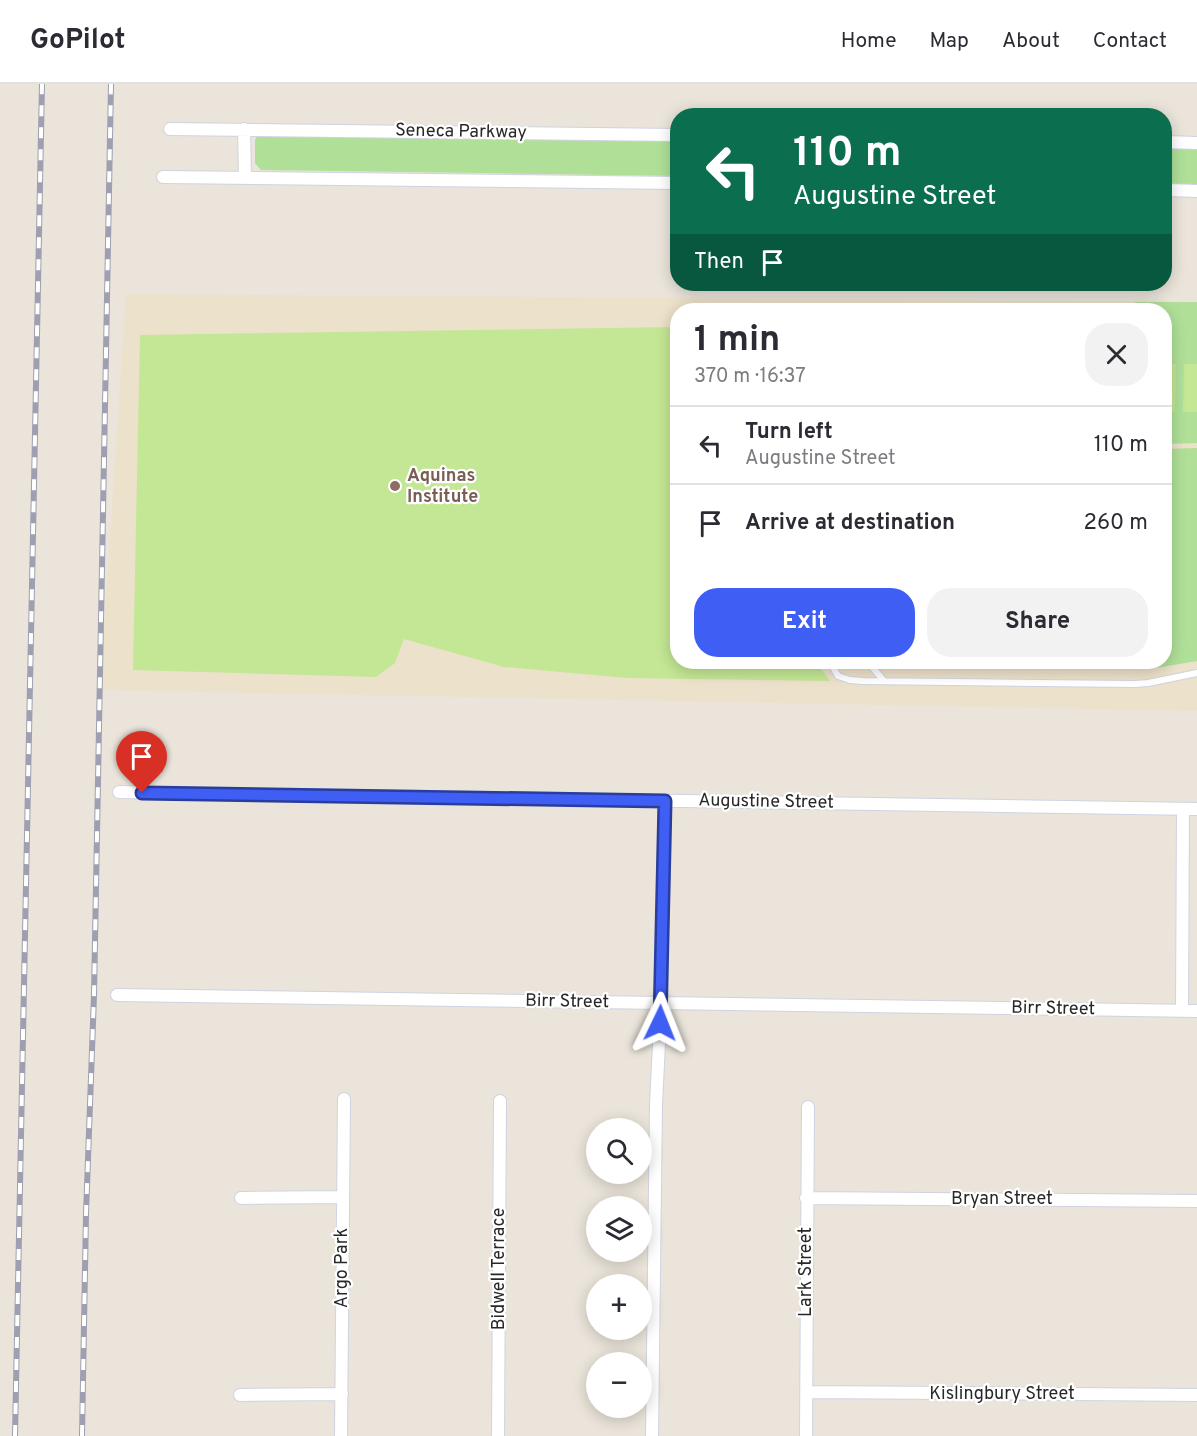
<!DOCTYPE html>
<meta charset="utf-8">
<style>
body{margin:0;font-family:Overpass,sans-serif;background:#f2f2f3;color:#2b2b33;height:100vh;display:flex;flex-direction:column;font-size:22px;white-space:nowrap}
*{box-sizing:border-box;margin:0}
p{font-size:20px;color:#7c7c81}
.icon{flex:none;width:33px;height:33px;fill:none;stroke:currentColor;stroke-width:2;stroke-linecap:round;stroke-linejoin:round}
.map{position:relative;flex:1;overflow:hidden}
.side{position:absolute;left:670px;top:219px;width:502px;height:366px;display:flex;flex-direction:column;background:#fff;border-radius:24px;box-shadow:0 3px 15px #0003}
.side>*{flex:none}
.hud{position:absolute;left:670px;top:24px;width:502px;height:183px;border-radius:24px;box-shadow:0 3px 15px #0003;background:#0b6e4f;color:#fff;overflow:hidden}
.buttons{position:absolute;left:586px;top:1034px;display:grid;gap:12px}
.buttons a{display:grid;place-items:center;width:66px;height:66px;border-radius:50%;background:#fff;box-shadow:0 3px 15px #0003;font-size:30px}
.pin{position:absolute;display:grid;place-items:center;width:51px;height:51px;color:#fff;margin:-62px -26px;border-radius:50% 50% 50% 0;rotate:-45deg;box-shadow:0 0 6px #0007}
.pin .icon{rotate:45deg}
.me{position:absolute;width:66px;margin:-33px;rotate:2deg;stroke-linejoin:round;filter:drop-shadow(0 0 4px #0008)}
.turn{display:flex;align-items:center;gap:21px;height:126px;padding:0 24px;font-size:27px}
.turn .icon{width:78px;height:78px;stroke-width:2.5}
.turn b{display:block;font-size:42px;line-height:51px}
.then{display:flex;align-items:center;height:57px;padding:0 24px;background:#0003;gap:12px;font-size:22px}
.round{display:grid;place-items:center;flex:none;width:63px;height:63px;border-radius:24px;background:#f2f2f3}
.overview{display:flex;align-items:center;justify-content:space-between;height:102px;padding:0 24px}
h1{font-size:36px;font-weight:700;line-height:45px}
.action{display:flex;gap:12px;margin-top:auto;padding:12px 24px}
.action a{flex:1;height:69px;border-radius:24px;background:#3f5ef3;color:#fff;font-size:24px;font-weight:700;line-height:69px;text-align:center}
.action a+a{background:#f2f2f3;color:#2b2b33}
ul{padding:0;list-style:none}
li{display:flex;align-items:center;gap:18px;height:78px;padding:0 24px;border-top:2px solid #e1e1e2}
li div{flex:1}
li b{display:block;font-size:22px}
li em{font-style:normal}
header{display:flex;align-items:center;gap:36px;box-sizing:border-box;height:84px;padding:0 30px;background:#fff;border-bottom:2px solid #e1e1e2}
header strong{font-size:28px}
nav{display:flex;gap:33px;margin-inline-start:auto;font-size:21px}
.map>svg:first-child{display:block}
.education{fill:#ece1ca;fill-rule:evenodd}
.green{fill:#b0e098}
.pitch{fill:#c3e794}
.building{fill:#c5c2b9}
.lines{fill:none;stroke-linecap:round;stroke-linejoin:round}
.lane-casing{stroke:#d0d3e1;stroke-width:8}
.street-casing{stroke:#d0d3e1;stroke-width:14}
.lane{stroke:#fff;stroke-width:6}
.street{stroke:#fff;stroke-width:12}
.rail-casing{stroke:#9ea0b2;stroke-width:6}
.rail{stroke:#fff;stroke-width:4;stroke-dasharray:11;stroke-linecap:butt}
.route-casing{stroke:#293d9e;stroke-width:15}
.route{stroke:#3f5ef3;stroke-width:10}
.education-dot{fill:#8d6e63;stroke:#fff;stroke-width:2}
.labels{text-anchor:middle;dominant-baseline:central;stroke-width:4.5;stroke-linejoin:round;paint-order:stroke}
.street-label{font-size:18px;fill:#282828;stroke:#fff}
.education-label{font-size:18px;font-weight:bold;fill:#785e54;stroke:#fff;text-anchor:start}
</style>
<header>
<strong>GoPilot</strong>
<nav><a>Home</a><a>Map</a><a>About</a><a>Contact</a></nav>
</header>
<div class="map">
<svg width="1197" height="1352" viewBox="0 0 1197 1352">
<rect width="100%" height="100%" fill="#eae4da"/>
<path class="education" d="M126,210l1071,8v409l-1097,-21zM678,226h488v352h-488z"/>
<path class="green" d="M257,52l421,4v36l-417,-6 -6,-7v-23z
M1166,64l31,1v35h-31z
M1135,218h62v141l-31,1v-134h-31z
M1197,364v213l-41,7 -27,1v-7h37v-213z"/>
<path class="pitch" d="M678,243v335h138l14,19 -202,-3 -124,-11 -100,-28 -9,24 -19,14 -243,-7 7,-335z
M1166,280h10l-1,48h-9z
M1184,280h13v48h-14z
M919,578h210v7l-210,-2z"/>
<path class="building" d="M882,578h19l-15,7z"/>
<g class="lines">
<g class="lane-casing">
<path id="lane" d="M830,578l8,14 12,4 13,1 272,3 13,-1 49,-10
M868,578l16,19"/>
</g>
<g class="street-casing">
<path id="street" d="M170,45l508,6
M244,45l1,48
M1166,58l31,1
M163,93l515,6
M1166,106l31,1
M119,708l1078,17
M117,911l1080,16
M1182,927l1,-202
M241,1114l102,-1
M806,1114l391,3
M807,1308l390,3
M240,1311l102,-1
M341,1352l3,-337
M498,1352l2,-335
M652,1352l4,-332 5,-101 4,-202
M806,1352l2,-329"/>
</g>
<use href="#lane" class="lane"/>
<use href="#street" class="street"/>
<g class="rail-casing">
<path id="rail" d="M15,1352l27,-1352
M82,1352l4,-222 8,-219 17,-911"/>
</g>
<use href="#rail" class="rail"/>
</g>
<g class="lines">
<g class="route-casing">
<path id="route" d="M142,709l523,8 -5,222"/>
</g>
<use href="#route" class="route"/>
</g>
<circle class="education-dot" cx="395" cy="402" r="6"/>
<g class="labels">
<g class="street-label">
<text transform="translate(461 48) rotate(1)">Seneca Parkway</text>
<text transform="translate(766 718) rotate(1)">Augustine Street</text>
<text transform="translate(567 918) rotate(1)">Birr Street</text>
<text transform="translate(1053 925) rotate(1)">Birr Street</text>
<text x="1002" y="1115">Bryan Street</text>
<text transform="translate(342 1184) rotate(-90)">Argo Park</text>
<text transform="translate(499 1185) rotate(-90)">Bidwell Terrace</text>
<text transform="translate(806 1188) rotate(-90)">Lark Street</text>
<text x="1002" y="1310">Kislingbury Street</text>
</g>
<g class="education-label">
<text x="407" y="392">Aquinas<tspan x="407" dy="21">Institute</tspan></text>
</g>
</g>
</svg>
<div class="buttons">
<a><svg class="icon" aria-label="search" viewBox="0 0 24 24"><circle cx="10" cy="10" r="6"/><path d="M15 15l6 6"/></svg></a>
<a><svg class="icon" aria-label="layers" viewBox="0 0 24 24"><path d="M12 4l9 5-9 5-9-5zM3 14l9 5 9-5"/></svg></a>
<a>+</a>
<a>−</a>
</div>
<div class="pin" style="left:142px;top:709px;background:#d93025"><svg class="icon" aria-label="arrive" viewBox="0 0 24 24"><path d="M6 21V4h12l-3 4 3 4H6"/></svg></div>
<svg class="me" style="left:660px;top:939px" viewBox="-20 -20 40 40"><path d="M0-17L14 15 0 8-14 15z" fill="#3f5ef3" stroke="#fff" stroke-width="4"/></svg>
<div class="hud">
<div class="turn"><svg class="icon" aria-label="left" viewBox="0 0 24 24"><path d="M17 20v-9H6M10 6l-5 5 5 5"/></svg><div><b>110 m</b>Augustine Street</div></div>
<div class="then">Then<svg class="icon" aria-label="arrive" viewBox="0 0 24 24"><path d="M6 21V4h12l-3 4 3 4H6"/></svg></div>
</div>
<section class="side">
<div class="overview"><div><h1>1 min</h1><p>370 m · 16:37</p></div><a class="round"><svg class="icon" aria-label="close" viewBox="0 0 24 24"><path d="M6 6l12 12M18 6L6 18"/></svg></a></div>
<ul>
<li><svg class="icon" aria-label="left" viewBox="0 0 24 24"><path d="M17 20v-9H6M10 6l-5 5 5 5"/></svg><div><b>Turn left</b><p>Augustine Street</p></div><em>110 m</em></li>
<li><svg class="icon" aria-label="arrive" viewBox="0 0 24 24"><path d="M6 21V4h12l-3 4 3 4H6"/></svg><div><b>Arrive at destination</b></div><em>260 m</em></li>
</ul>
<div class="action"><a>Exit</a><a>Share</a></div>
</section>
</div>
